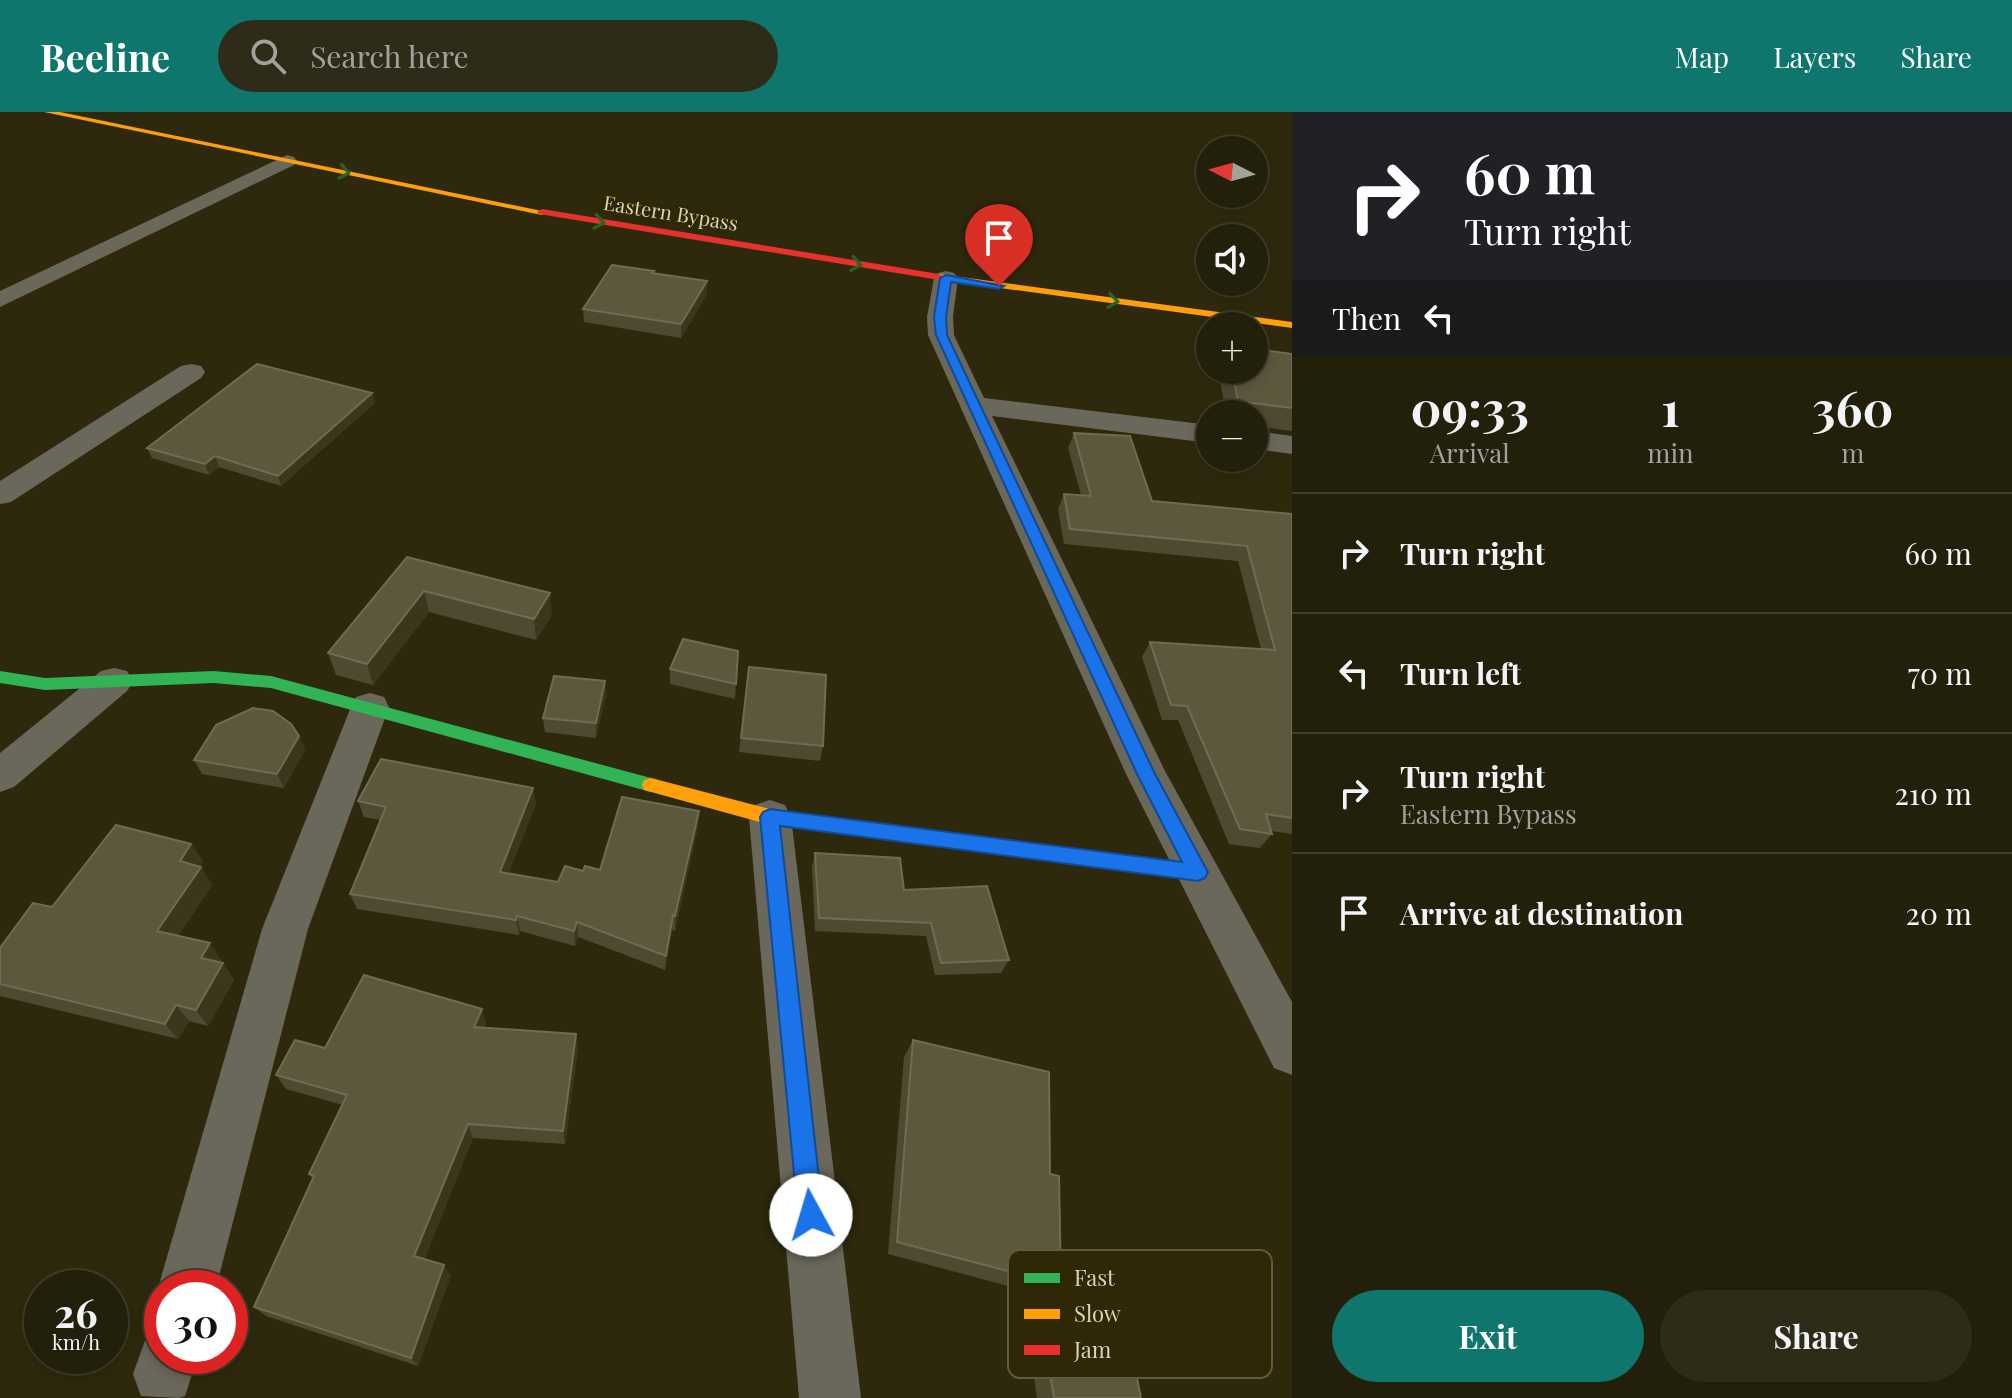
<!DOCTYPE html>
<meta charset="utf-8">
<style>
body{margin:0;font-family:"Playfair Display",serif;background:#2e2c18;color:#f1f3f6;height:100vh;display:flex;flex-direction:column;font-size:30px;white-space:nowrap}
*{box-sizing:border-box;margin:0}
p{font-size:26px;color:#a2a29c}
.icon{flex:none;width:44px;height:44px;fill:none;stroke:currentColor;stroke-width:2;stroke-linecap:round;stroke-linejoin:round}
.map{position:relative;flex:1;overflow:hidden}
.side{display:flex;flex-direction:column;background:#221f0a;width:720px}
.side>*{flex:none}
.top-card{background:#202124;color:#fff;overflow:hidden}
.needle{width:52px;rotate:276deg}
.tools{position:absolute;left:1196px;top:24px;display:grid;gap:16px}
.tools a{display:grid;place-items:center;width:72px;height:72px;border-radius:50%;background:#221f0a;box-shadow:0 4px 12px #0003,0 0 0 2px #3f3d2b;font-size:40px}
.speed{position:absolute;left:24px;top:1158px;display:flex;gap:16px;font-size:40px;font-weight:700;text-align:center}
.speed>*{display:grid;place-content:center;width:104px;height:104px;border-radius:50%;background:#221f0a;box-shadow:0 4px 12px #0003,0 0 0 2px #3f3d2b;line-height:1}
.speed small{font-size:20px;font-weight:400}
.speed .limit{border:12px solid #d22;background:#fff;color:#111}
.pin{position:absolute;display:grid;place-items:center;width:68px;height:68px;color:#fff;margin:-82px -34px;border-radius:50% 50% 50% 0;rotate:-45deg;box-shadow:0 0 8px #0007}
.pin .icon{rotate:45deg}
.me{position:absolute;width:88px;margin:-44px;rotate:354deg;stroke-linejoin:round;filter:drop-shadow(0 0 6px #0008)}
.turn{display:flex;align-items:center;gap:28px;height:168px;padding:0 40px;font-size:36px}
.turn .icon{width:104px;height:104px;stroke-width:2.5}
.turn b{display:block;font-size:56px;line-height:68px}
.then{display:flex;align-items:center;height:76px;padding:0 40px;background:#0003;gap:16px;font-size:30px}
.eta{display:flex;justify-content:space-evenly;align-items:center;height:136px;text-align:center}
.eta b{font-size:48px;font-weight:700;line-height:56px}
.cta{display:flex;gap:16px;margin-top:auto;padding:16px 40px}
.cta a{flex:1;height:92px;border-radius:48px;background:#0f766e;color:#fff;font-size:32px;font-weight:700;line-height:92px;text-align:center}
.cta a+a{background:#2e2c18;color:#f1f3f6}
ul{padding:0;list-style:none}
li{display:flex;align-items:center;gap:24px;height:120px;padding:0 40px;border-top:2px solid #3f3d2b}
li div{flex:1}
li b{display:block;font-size:30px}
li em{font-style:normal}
header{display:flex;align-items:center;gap:48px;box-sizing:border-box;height:112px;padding:0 40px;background:#0f766e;color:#fff}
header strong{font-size:38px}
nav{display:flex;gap:44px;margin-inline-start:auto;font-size:28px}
.search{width:560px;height:72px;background:#2e2c18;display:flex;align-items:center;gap:20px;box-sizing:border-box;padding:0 28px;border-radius:44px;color:#a2a29c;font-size:30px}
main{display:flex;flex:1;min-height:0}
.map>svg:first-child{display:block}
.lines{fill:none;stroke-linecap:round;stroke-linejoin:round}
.street{fill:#6a685a;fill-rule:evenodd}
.fast{fill:#30b455;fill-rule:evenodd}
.slow{fill:#ff9f0a;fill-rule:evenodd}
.jam{fill:#e5322d;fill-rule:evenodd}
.wall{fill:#4e4930}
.shaded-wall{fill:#3b361c}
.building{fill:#5c583e;stroke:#706b51;stroke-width:2}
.oneway{stroke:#2f6026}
.route{fill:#1a73e8;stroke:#114b97;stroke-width:2}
.labels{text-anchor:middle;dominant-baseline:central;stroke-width:8;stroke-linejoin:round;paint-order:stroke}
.far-street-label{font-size:20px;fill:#d9d3b4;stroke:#2e2807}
.key{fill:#2e2807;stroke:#615b3b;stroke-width:2}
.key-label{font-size:22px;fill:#d9d3b4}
</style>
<header>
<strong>Beeline</strong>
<div class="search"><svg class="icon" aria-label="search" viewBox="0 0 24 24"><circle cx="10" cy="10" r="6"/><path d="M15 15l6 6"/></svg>Search here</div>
<nav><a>Map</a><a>Layers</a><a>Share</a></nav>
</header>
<main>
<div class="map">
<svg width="1292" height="1286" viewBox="0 0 1292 1286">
<rect width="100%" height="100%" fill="#2e290d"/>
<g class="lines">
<path class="street" d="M287,43l7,2 3,4 -3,4 -294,142v-16z
M946,159l8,2 4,5 -5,39 1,18 30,63 226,27v18l-218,-27 173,355 127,231v73l-18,-7 -148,-294 -198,-439 -1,-18 7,-39 4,-5z
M191,252l10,2 4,6 -4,6 -190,124 -11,2v-23l181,-115z
M1254,319l38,5v18l-38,-5z
M114,556l13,3 6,10 -6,10 -113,96 -14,5v-39l101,-82z
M370,581l14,4 5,10 -81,222 -92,359h-54v10l-4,-10 104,-359 89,-222 5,-10z
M770,688l15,5 6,12 70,581h-62l-50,-581 6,-12z
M162,1216v28h36l-13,40 -6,2 -38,-2 -8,-22 14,-39z"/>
<path class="fast" d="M0,559l45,7 169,-7 57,5 380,102 7,2 2,5 -2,5 -7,2 -380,-104 -57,-5 -169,7 -45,-7z
M940,719l258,33 7,2 3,6 -3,6 -7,2 -258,-33 -7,-2 -3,-6 3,-6z"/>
<path class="slow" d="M44,0h16l487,100 -5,3z
M939,162l353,48v6l-357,-49 -1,-2z
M651,666l119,31 170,22 7,2 3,6 -3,6 -7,2 -170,-22 -126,-35 -2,-5 2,-5z"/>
<path class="jam" d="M542,97l397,65 5,3 -5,3 -400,-66 -2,-2z"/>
</g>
<path class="wall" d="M654,161l53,21 -26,44 -97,-16 -1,-13z
M1254,237l38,5v77l-38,-5v-12h-28l-7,-40 2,-4h33z
M372,281l3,10 -94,83 -62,-19 -10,8 -57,-17 -5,-10z
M1074,321l78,68 140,13v320l-21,-3 1,3 -12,14 -31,-4 -51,-124h-16l-20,-63 8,-15 111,7 -23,-88 -174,-17 -6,-35 6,-15 17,1 -13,-47z
M407,445l145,58 -16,25 -107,-28 -56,73 -37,-10 -8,-22z
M738,539l-3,48 -65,-15v-15z
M749,555l74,79 -3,15 -81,-9z
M605,569l1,14 -10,43 -51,-6 -2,-14z
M299,624l6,14 -21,38 -82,-14 -8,-14z
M533,676l3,16 -28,70 50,8 25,-11 17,-1 98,-43 -23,104 -3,-1 -7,40 -87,-33 -3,9 -55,-15 -1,4 -162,-26 -7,-15 30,-74 -16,-3 -6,-16z
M191,732l12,18 -3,4 12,19 -34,51 43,24 -1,3h3l11,17 -26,46 -19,-5 -11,18 -178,-43v-48z
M815,741l89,37 105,70 -8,13 -66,2 -9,-39 -111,-5 -3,-64z
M482,897l4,15 -2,3 92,7 2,14 -13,96 -92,-6 -49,121 27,16 -33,91 -152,-50 -12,-9 59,-128 -4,-5 34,-69 -57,-16 -10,-14 49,-27z
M913,928l137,134 11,111 -15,11 -158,-42 16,-197z
M1042,1213l99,73h-104l-9,-64z"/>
<path class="shaded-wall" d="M707,169v13l-26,44v-14z
M372,281l3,10 -94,83 -3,-10z
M215,344l4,11 -10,8 -4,-11z
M424,479l5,21 -56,73 -6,-21z
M550,481l2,22 -16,25 -2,-21z
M605,569l1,14 -10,43v-15z
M299,624l6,14 -21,38 -7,-14z
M533,676l3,16 -33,84 -3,-16z
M699,699l-1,16 -23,104v-15z
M191,732l12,18 -12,17 -11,-18z
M201,755l11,18 -42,63 -13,-17z
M673,803l-1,15 -7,40 1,-14z
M517,804l3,15 -1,4 -3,-15z
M577,810l1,15 -3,9 -1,-15z
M210,831l11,17 -9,15 -11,-17z
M223,851l11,17 -26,46 -12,-16z
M176,893l13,16 -11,18 -13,-15z
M482,897l4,15 -8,18 -4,-15z
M576,922l2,14 -13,96 -2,-13z
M468,1012l5,14 -51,128 -8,-10z
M444,1153l7,10 -33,91 -7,-8z"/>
<path class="building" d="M612,153l42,6 -2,2 55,8 -26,43 -98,-15z
M1254,237l38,5v54l-54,-7 -6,-31h22v-14h1z
M257,252l115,29 -94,83 -63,-20 -10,8 -58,-16z
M1074,321l56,3 22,65 140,13v304l-26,-4 6,20 -32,-5 -53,-123 -16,-1 -21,-63 125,8 -28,-104 -177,-17 -6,-35 27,2z
M407,445l143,36 -16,26 -110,-28 -57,73 -39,-11z
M683,527l55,12 -2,33 -66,-15z
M749,555l77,8 -3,71 -82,-8z
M554,564l51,5 -9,42 -53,-5z
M253,596l20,3 18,13 8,12 -22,38 -83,-14 22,-35z
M381,647l152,29 -33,84 58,10 7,-16 18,5 2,-5 15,4 22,-73 77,14 -24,105 -2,-1 -7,41 -89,-34 -3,9 -57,-15 -1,4 -166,-26 36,-87 -28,-6z
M116,713l75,19 -11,17 21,6 -44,64 53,12 -9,15 22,5 -27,47 -20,-5 -11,19 -165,-40v-36l33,-45 19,4z
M815,741l85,5 4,32 83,-4 22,74 -68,3 -10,-40 -112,-5z
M364,863l118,34 -8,18 102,7 -13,97 -95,-7 -54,132 30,9 -33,93 -157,-51 60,-131 -5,-2 38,-79 -71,-20 19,-35 30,8z
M913,928l136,32 1,102 9,2 2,109 -164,-43z
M1042,1213l86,8 13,65h-87z"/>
<defs><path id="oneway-chevron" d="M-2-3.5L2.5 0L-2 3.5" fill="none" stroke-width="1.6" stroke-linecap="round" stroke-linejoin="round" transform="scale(2)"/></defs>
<g class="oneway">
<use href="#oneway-chevron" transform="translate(344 60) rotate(11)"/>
<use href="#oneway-chevron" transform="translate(599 110) rotate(9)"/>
<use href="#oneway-chevron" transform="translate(856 152) rotate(9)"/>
<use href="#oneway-chevron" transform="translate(1113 189) rotate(8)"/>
</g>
<path class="route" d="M946,163l58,11 -5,3 -48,-7 -5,35 1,18 208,439 53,98 -3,6 -7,3 -418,-55 43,389 -3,9 -9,3 -9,-3 -4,-9 -38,-398 3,-5 7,-3 412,53 -45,-88 -201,-439 -2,-18 6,-39z"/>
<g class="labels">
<g class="far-street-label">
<text transform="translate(671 100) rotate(9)">Eastern Bypass</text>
</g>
</g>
<rect x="1008" y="1138" width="264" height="128" rx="12" class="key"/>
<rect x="1024" y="1161" width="36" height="10" fill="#30b455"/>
<rect x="1024" y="1197" width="36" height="10" fill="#ff9f0a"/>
<rect x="1024" y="1233" width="36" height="10" fill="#e5322d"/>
<g class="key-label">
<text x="1074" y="1174">Fast</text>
<text x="1074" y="1210">Slow</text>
<text x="1074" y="1246">Jam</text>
</g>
</svg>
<div class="tools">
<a><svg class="needle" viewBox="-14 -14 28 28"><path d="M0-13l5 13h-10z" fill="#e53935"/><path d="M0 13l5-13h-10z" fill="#a2a29c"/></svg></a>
<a><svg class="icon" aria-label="sound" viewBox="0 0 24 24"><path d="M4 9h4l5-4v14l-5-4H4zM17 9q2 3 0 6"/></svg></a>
<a>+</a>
<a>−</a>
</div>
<div class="speed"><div>26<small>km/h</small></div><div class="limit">30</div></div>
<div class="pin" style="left:999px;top:174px;background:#d93025"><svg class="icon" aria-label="arrive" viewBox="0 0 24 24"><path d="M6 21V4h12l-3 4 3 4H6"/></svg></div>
<svg class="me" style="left:811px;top:1103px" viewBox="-20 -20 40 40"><circle r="19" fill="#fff"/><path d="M0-13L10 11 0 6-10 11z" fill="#1a73e8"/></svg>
</div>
<section class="side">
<div class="top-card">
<div class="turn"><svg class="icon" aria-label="right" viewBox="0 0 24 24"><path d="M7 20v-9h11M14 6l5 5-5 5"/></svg><div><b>60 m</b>Turn right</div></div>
<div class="then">Then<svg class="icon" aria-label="left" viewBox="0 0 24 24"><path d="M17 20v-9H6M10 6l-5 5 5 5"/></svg></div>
</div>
<div class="eta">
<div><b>09:33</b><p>Arrival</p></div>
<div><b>1</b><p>min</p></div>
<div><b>360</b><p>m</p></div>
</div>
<ul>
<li><svg class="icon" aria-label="right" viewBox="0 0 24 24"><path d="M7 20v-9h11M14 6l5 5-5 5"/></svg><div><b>Turn right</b></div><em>60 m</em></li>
<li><svg class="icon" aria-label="left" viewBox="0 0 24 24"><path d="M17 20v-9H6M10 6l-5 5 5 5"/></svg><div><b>Turn left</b></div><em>70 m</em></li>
<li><svg class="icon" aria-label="right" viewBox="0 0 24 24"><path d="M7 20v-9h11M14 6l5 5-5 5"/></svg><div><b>Turn right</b><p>Eastern Bypass</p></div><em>210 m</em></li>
<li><svg class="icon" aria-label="arrive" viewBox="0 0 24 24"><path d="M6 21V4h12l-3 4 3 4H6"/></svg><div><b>Arrive at destination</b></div><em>20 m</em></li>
</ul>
<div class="cta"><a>Exit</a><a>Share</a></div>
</section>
</main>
